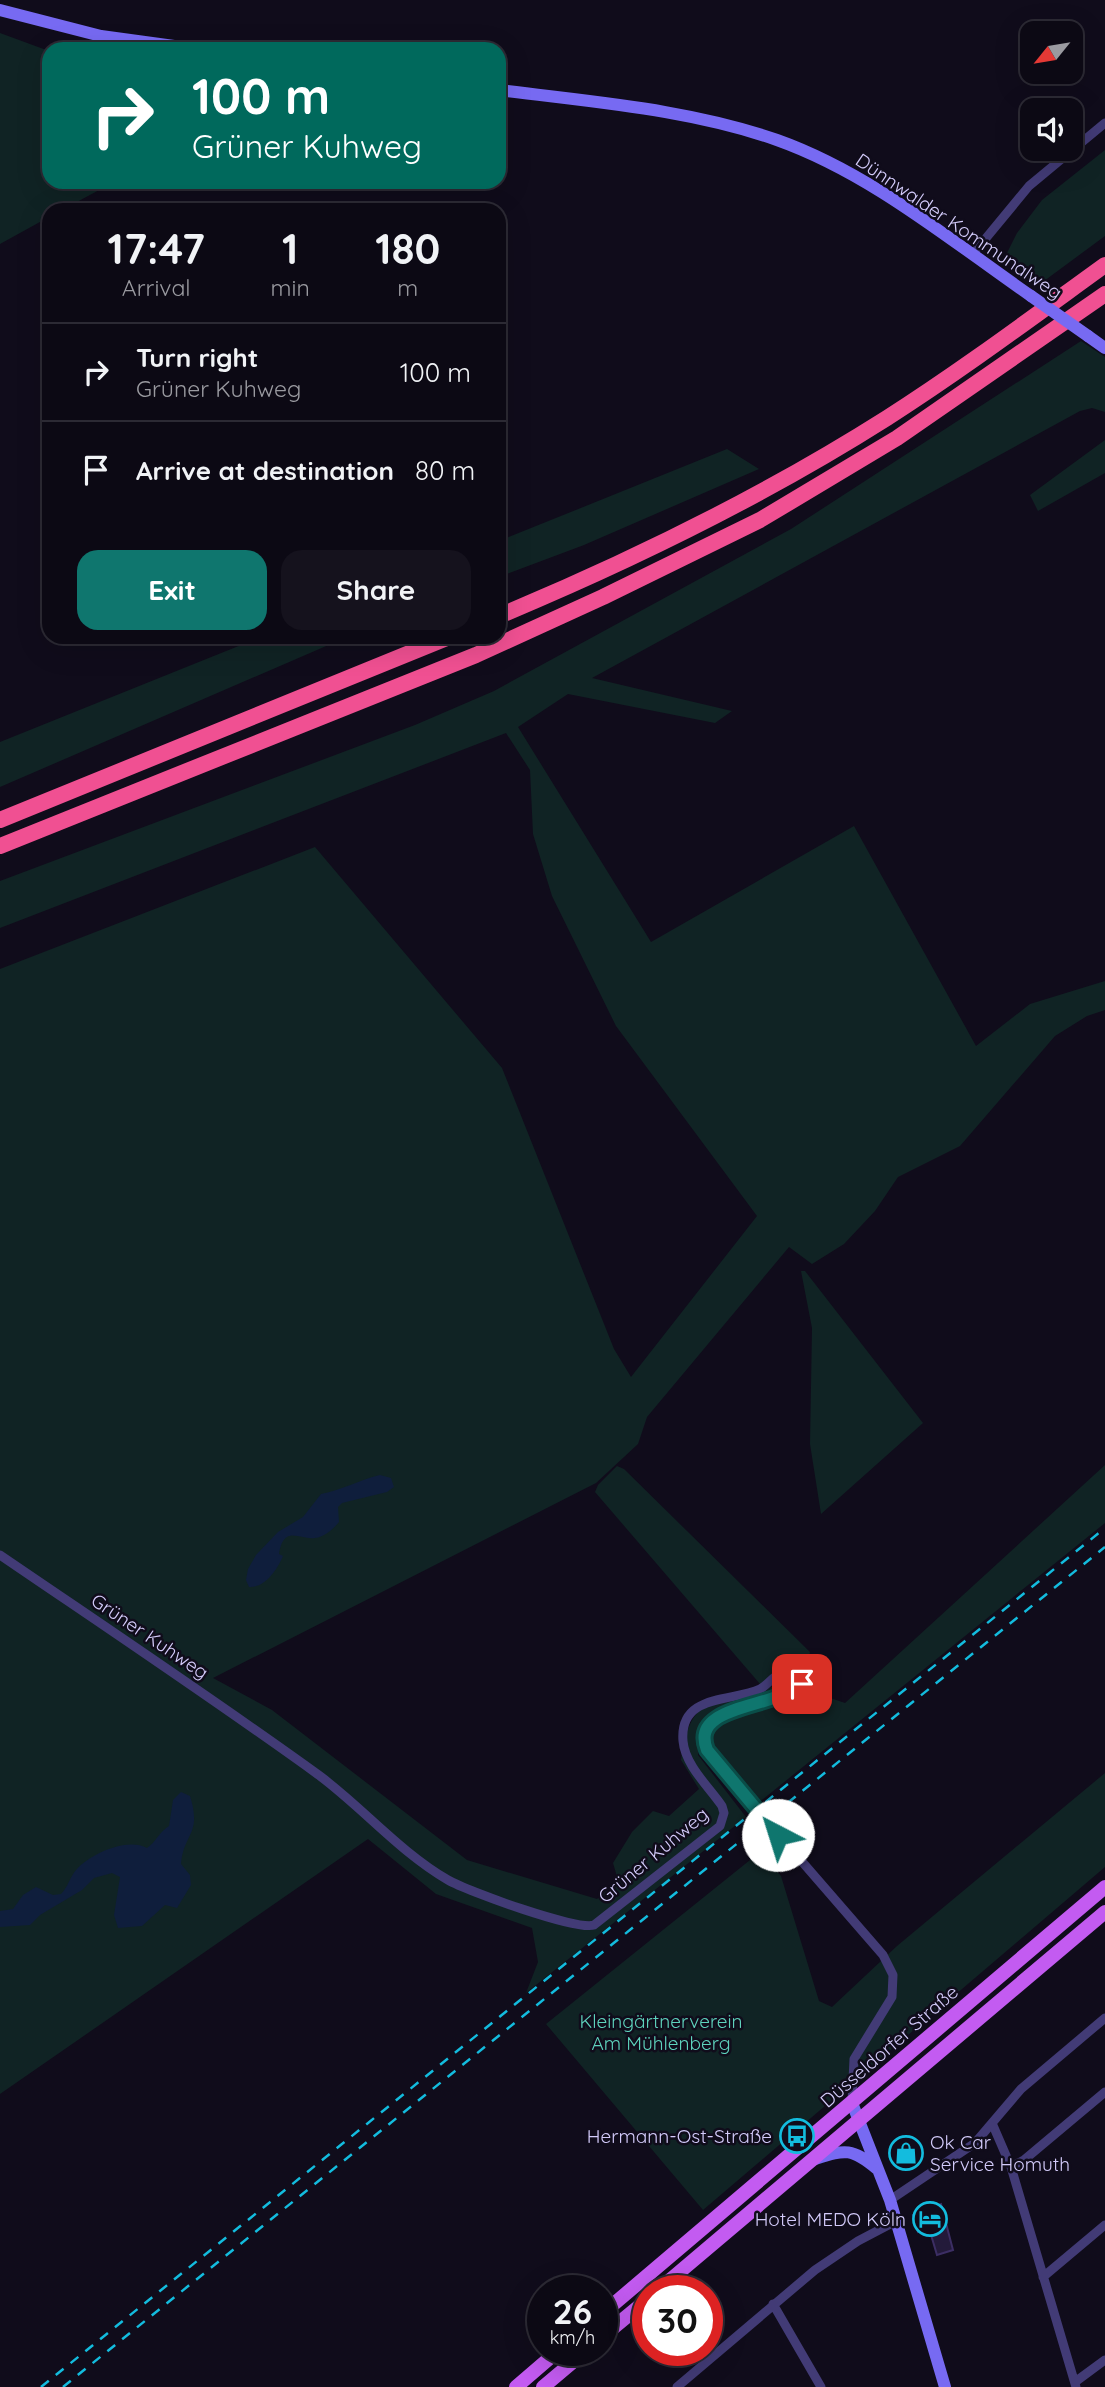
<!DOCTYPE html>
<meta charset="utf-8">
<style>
body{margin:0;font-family:Quicksand,sans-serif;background:#15121d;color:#f1f3f6;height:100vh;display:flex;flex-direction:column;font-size:26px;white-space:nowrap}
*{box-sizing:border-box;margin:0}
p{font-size:23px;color:#9a9aa0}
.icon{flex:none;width:38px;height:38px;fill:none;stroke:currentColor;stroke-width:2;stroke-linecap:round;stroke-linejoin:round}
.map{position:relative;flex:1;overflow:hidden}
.details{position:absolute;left:42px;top:203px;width:464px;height:441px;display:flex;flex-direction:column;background:#0c0914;border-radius:21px;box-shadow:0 7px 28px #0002,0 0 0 2px #2c2a34}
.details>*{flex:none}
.guide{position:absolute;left:42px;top:42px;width:464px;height:147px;border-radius:21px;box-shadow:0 7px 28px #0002,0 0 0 2px #2c2a34;background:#00695c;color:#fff;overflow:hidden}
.needle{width:46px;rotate:240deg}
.fabs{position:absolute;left:1020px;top:21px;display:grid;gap:14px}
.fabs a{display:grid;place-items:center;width:63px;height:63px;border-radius:14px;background:#0c0914;box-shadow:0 7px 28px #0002,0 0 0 2px #2c2a34;font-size:35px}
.speed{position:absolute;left:527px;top:2275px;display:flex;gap:14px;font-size:35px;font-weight:700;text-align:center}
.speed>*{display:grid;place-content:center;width:91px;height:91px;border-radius:50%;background:#0c0914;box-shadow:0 7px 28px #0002,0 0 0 2px #2c2a34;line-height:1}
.speed small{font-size:18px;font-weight:400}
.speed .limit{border:10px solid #d22;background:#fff;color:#111}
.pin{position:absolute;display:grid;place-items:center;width:60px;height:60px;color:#fff;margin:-30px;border-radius:14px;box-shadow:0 4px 10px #0006}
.me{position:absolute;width:77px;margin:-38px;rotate:320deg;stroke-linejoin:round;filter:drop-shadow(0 0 5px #0008)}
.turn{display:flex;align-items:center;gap:24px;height:147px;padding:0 35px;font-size:32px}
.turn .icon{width:91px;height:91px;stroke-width:2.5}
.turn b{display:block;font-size:49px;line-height:60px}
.eta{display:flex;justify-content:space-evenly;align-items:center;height:119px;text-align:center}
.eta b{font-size:42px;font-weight:700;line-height:49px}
.cta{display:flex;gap:14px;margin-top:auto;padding:14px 35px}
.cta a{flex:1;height:80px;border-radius:21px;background:#0f766e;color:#fff;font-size:28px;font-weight:700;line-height:80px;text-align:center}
.cta a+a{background:#15121d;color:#f1f3f6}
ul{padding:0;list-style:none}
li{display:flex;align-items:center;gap:21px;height:98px;padding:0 35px;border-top:2px solid #2c2a34}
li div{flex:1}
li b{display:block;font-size:26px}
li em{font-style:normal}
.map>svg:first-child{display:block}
.green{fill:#102324}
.water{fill:#0f1e3c}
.building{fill:#231a3a;stroke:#3c2e64;stroke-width:2}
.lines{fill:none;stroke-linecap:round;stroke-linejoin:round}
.street{stroke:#423b76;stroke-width:9}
.secondary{stroke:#776af2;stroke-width:12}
.primary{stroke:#c35bf1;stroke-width:14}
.highway{stroke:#f05092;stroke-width:16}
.rail{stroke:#13bcde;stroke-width:2.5;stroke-dasharray:10 9;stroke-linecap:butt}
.street-bridge{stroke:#423b76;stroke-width:9}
.secondary-bridge{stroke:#776af2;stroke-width:12}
.route-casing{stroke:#0a4d48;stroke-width:18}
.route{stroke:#0f766e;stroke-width:12}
.labels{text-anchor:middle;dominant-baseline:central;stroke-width:5;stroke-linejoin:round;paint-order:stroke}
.street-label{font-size:19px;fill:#d3cbfa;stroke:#100c1b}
.park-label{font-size:19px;fill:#5ed3bd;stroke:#100c1b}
.poi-label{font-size:19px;fill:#d3cbfa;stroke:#100c1b;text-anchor:end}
</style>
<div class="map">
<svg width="1105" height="2387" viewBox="0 0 1105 2387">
<rect width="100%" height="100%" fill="#100c1b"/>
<path class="green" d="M0,33l49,18v131h65l-52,28h-13v7l-49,27z
M1105,150v86l-65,48 -35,-27 12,-24 25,-33z
M1081,341l24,16v55l-13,-4 -12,3 -488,267 140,33 -17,12 -147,-29 -50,33 133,215 203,-116 122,220 54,-42 75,-23v29l-18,6 -32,20 -95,110 -62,31 -23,34 -31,33 -32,20 -23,-17 -142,170 -9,27 -42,39 -383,195 59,32 195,150 130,39 21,-19 -5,-17 19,-31 21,-21 16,5 30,-27 -18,-29c4,-23 8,-52 35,-58 13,-3 27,-2 39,-6 10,-4 20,-12 28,-19l3,9 -28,13 -40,9 -19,18 -1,29 48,62 -220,176 12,-31 -6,-34 -96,-34 -68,-55 -368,255v-1125l315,-122 187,221 112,281 17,28 126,-161 -141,-190 -64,-130 -19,-62 -3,-64 -24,-37 -506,195v-47l415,-156 79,-34 297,-162z
M1105,440v33l-67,38 -8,-16z
M727,449l32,20 -175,76 -85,32v-36z
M261,637h86l-347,150v-45z
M801,1271h4l118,152 -102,91 -11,-70 2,-116z
M1105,1465v58l-348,281 -40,-44 -11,-21c12,-28 70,-31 98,-50l41,14z
M617,1466l7,3 186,183 -6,24 -4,2 -18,-8 -22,14 -165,-192 3,-7z
M1105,1773v94l-402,343 -157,-186 214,-172 21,24 38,125 13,6 65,-61z"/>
<path class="water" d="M380,1475l11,3 3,9 -7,5 -45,11 -4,4 1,15c-6,7 -14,15 -24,16 -16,2 -31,-14 -36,16l4,2c-6,14 -18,32 -34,31l-3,-7 2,-11 8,-14 22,-23 25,-15 18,-23c21,-4 38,-14 59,-19z
M181,1792l9,4c12,39 -6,36 -9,68l9,11 1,10 -14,23 -12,-3 -23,21 -24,2 -4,-13 6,-38 -8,-4 -18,5 -12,12 -42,25 -10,10 -30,2v-16l13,-2 10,-14 13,-8 17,8 8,-1c7,-7 9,-17 15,-24 14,-16 51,-33 71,-22 9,-6 12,-16 22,-22l4,-26z"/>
<path class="building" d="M941,2204l12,46 -16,5 -8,-27 -11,4 -5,-17z"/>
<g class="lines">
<path class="street" d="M972,255l57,-69 76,-63
M0,1555c107,73 215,145 320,221 44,33 80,76 128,104 19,11 129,51 146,45l126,-99 4,-13 -2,-7c-13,-19 -37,-41 -39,-65 -4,-48 50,-39 77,-52 8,-4 14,-15 23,-15 7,0 14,6 19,10l-18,12 -65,20c-15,9 -18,19 -12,34l40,48
M778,1834l105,121 10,20 -1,22 -38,62 -2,43
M992,2123l19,44 65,220
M1011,2167l13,-7 81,-68
M890,2200l85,-57 46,-54 84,-71
M1043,2277l62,-52
M773,2304l48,83
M1075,2382l30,-22
M677,2387l138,-117 43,-29 38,-20"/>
<path class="secondary" d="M0,10l101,26 95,13
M499,90c92,12 190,19 278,50 93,33 173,100 254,156
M1088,336l17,12
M852,2103l38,97 55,187
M815,2159c31,-10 37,-11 62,10"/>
<path class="primary" d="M657,2291l448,-379
M602,2314l503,-427
M602,2337l46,-38
M516,2387l43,-37
M543,2387l44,-37"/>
<path class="highway" d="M499,616c134,-56 265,-120 388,-198 75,-48 146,-101 218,-153
M0,820l449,-183
M0,846l476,-191 127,-58 157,-77 137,-82 208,-144"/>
<path class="rail" d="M41,2387l1064,-859
M63,2387l1042,-840"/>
<path class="street-bridge" d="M747,1798l31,36"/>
<path class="secondary-bridge" d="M1031,296l57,40"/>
</g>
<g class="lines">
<g class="route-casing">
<path id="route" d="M778,1835l-71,-85c-18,-46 67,-41 95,-66"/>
</g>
<use href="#route" class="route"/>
</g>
<defs>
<g id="bus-ring" transform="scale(1.75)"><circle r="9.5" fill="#100c1b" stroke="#13bcde" stroke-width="1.5"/><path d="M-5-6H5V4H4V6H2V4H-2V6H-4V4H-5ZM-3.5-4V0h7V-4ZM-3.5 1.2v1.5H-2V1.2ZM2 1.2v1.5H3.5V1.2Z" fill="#13bcde"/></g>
<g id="shop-ring" transform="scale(1.75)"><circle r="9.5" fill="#100c1b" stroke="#13bcde" stroke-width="1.5"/><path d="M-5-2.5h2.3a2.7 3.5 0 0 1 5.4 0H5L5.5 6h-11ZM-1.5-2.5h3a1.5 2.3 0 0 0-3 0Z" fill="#13bcde"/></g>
<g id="hotel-ring" transform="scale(1.75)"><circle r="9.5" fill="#100c1b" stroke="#13bcde" stroke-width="1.5"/><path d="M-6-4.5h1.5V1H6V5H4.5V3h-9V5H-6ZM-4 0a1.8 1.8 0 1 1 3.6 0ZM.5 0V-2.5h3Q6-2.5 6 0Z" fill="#13bcde"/></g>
</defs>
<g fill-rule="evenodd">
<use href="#bus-ring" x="797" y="2136"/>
<use href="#shop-ring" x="906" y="2153"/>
<use href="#hotel-ring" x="930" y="2219"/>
</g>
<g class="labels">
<g class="street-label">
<text transform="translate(959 226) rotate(34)">Dünnwalder Kommunalweg</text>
<text transform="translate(150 1636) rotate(34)">Grüner Kuhweg</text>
<text transform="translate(653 1855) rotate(-40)">Grüner Kuhweg</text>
<text transform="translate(889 2046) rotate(-41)">Düsseldorfer Straße</text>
</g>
<g class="park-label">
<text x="661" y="2021">Kleingärtnerverein<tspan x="661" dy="22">Am Mühlenberg</tspan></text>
</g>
<g class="poi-label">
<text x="772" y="2136">Hermann-Ost-Straße</text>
<text x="930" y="2142" text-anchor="start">Ok Car<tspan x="930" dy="22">Service Homuth</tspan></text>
<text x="906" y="2219">Hotel MEDO Köln</text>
</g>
</g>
</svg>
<div class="fabs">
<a><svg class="needle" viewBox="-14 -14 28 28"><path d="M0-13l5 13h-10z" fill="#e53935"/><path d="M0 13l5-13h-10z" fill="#9a9aa0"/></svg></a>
<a><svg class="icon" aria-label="sound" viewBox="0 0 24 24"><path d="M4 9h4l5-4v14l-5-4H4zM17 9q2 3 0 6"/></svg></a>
</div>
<div class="speed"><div>26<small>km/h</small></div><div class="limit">30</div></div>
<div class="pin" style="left:802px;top:1684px;background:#d93025"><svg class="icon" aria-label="arrive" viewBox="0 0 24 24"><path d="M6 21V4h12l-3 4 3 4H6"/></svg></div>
<svg class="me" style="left:778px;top:1835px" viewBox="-20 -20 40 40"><circle r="19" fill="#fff"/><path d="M0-13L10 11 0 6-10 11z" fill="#0f766e"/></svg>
<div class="guide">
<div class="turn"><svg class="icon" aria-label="right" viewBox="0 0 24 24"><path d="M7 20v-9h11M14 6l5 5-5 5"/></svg><div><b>100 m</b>Grüner Kuhweg</div></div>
</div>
<section class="details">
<div class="eta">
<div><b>17:47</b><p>Arrival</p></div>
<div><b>1</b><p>min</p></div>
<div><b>180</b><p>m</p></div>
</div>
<ul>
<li><svg class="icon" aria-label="right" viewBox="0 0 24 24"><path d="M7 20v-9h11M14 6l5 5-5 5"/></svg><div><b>Turn right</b><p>Grüner Kuhweg</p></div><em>100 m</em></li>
<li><svg class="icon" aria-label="arrive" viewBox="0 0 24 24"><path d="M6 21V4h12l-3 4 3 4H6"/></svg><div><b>Arrive at destination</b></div><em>80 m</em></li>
</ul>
<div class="cta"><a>Exit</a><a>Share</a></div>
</section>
</div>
